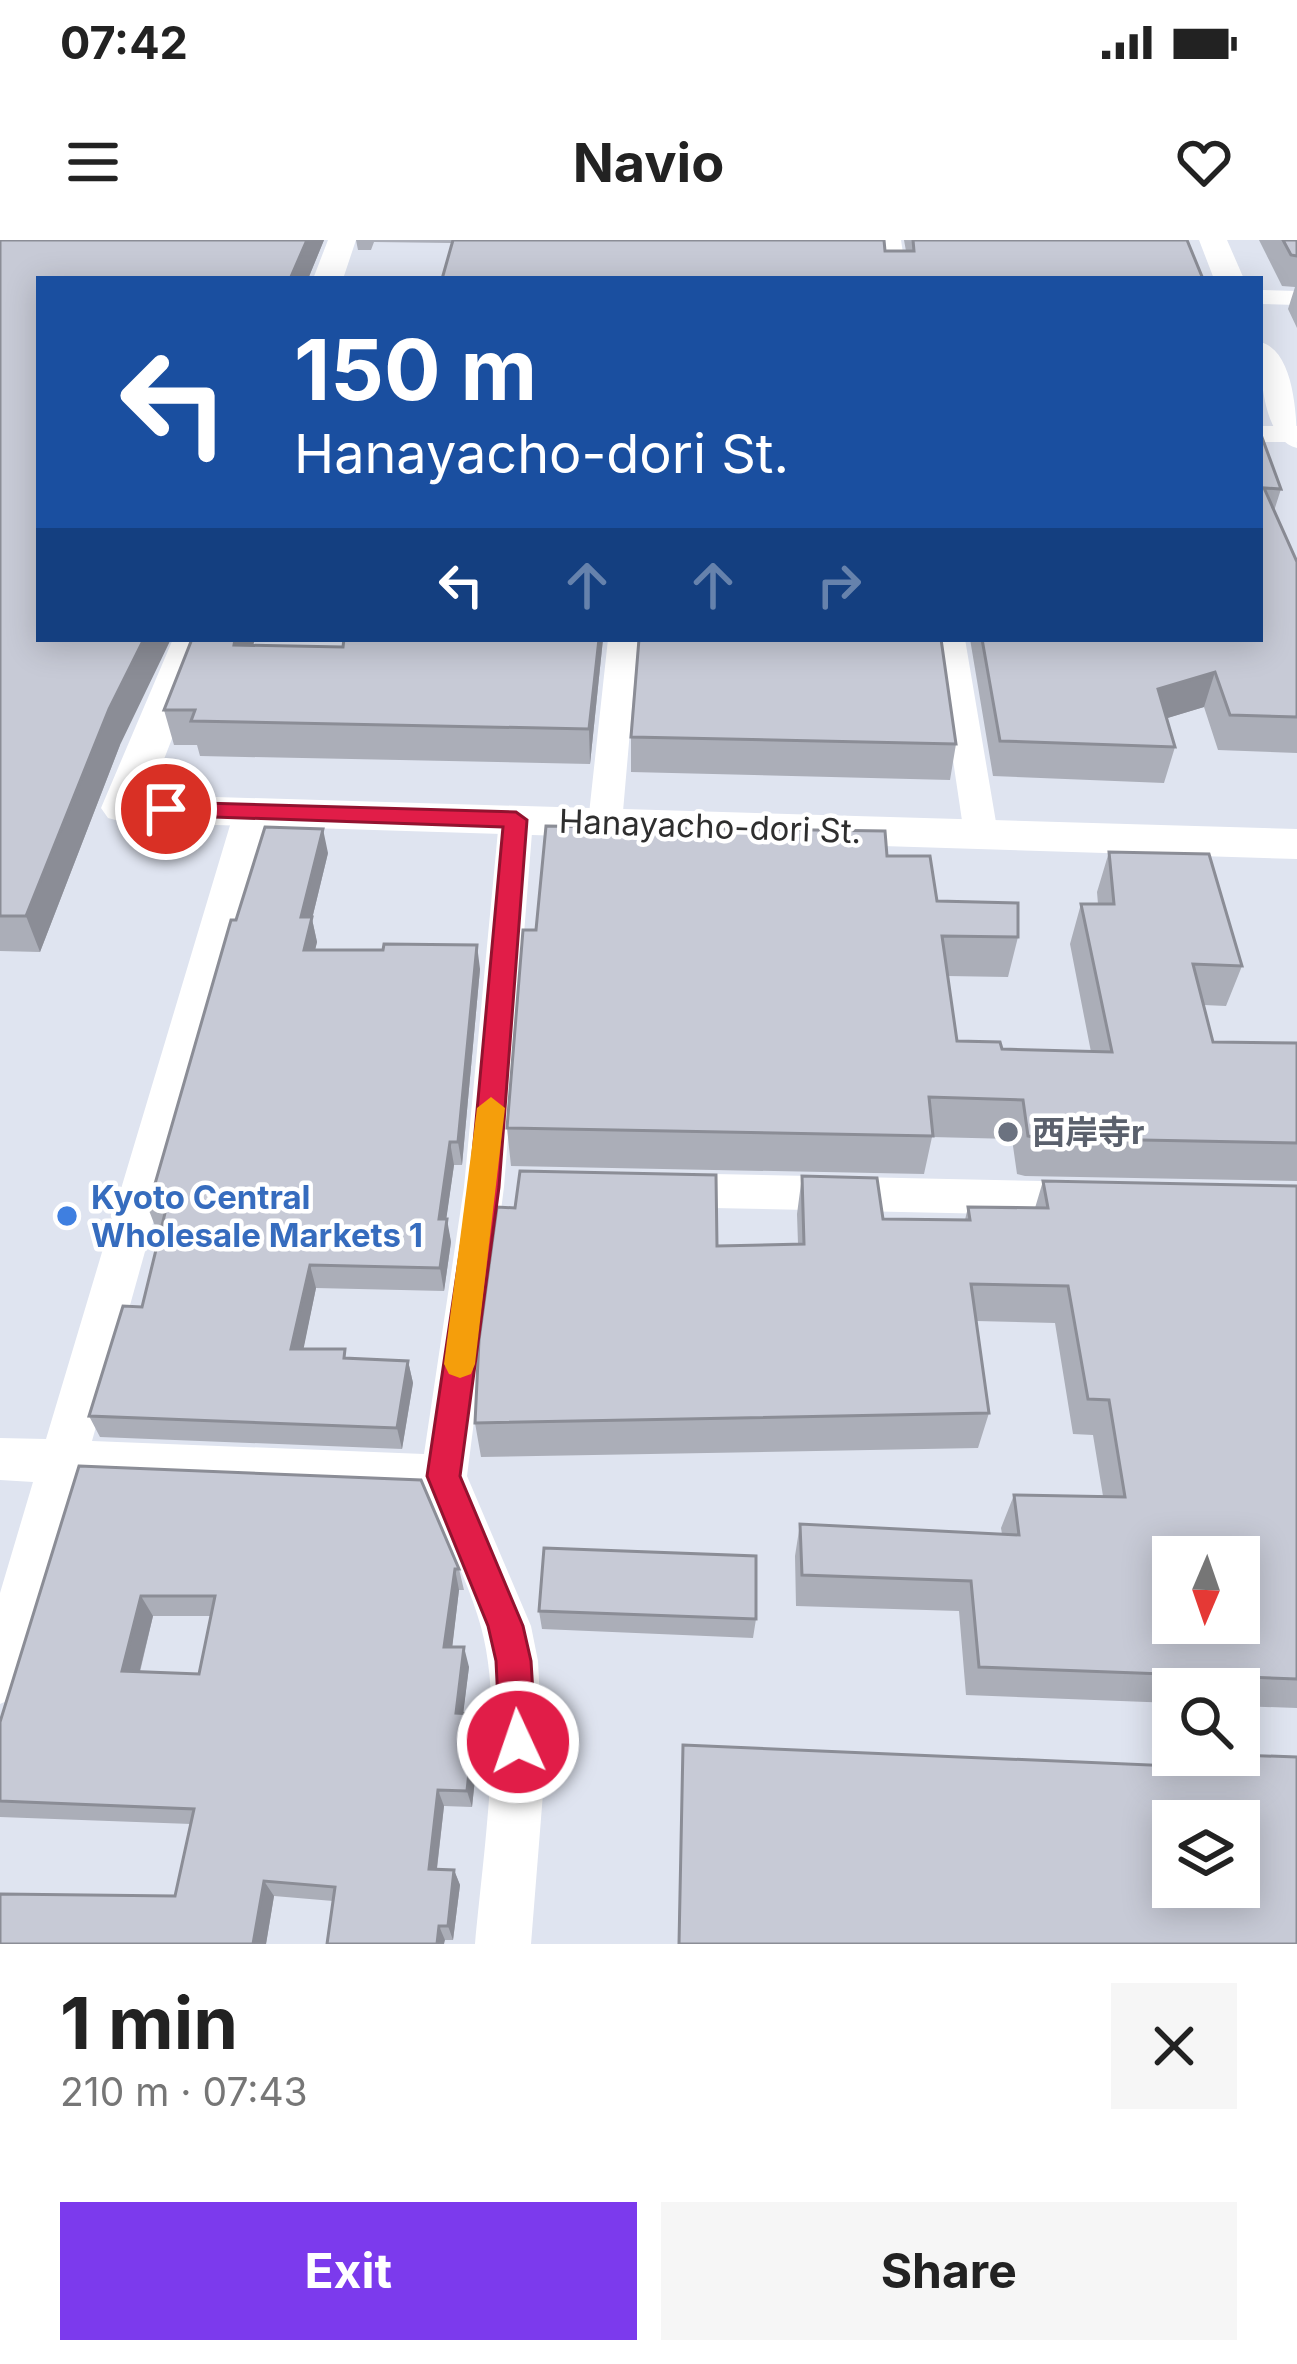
<!DOCTYPE html>
<meta charset="utf-8">
<style>
body{margin:0;font-family:Inter,"Noto Sans JP",sans-serif;background:#f6f6f6;color:#222;height:100vh;display:flex;flex-direction:column;font-size:45px;white-space:nowrap}
*{box-sizing:border-box;margin:0}
p{font-size:39px;color:#767676}
.icon{flex:none;width:66px;height:66px;fill:none;stroke:currentColor;stroke-width:2;stroke-linecap:round;stroke-linejoin:round}
.map{position:relative;height:1704px;overflow:hidden}
.sheet{display:flex;flex-direction:column;background:#fff;flex:1}
.sheet>*{flex:none}
.hud{position:absolute;left:36px;top:36px;width:1227px;height:366px;border-radius:0px;box-shadow:0 6px 30px #0003;background:#1a4fa0;color:#fff;overflow:hidden}
.needle{width:78px;rotate:182deg}
.fabs{position:absolute;left:1152px;top:1296px;display:grid;gap:24px}
.fabs a{display:grid;place-items:center;width:108px;height:108px;border-radius:0px;background:#fff;box-shadow:0 6px 30px #0003;font-size:60px}
.pin{position:absolute;display:grid;place-items:center;width:102px;height:102px;color:#fff;margin:-51px;border:6px solid #fff;border-radius:50%;box-shadow:0 3px 12px #0007}
.me{position:absolute;width:132px;margin:-66px;rotate:357deg;stroke-linejoin:round;filter:drop-shadow(0 0 9px #0008)}
.turn{display:flex;align-items:center;gap:42px;height:252px;padding:0 60px;font-size:54px}
.turn .icon{width:156px;height:156px;stroke-width:2.5}
.turn b{display:block;font-size:84px;line-height:102px}
.lanes{display:flex;align-items:center;height:114px;padding:0 60px;background:#0003;justify-content:center;gap:60px;direction:ltr}
.lanes .off{opacity:.35}
.round{display:grid;place-items:center;flex:none;width:126px;height:126px;border-radius:0px;background:#f6f6f6}
.summary{display:flex;align-items:center;justify-content:space-between;height:204px;padding:0 60px}
h1{font-size:72px;font-weight:700;line-height:90px}
.button{display:flex;gap:24px;margin-top:auto;padding:24px 60px}
.button a{flex:1;height:138px;border-radius:0px;background:#7c3aed;color:#fff;font-size:48px;font-weight:700;line-height:138px;text-align:center}
.button a+a{background:#f6f6f6;color:#222}
.status{display:flex;justify-content:space-between;align-items:center;height:84px;padding:0 60px;background:#fff;direction:ltr}
.status svg{height:33px;fill:currentColor}
header{display:flex;justify-content:space-between;align-items:center;height:156px;padding:0 60px;background:#fff;font-size:54px;font-weight:700}
.map>svg:first-child{display:block}
.lines{fill:none;stroke-linecap:round;stroke-linejoin:round}
.minor{fill:#fff;fill-rule:evenodd}
.tertiary{fill:#fff;fill-rule:evenodd}
.wall{fill:#abaeb8;fill-rule:evenodd}
.shaded-wall{fill:#8b8d96}
.building{fill:#c7cad6;stroke:#8b8d96;stroke-width:3;fill-rule:evenodd}
.route{fill:#e11d48;stroke:#92132f;stroke-width:3}
.slow{fill:#f59e0b}
.worship-dot{fill:#6b7280;stroke:#fff;stroke-width:4.5}
.shop-dot{fill:#3f7fe0;stroke:#fff;stroke-width:4.5}
.labels{text-anchor:middle;dominant-baseline:central;stroke-width:9;stroke-linejoin:round;paint-order:stroke}
.street-label{font-size:33px;fill:#2e2e2e;stroke:#fff}
.worship-label{font-size:33px;font-weight:bold;fill:#5b616d;stroke:#fff;text-anchor:start}
.shop-label{font-size:33px;font-weight:bold;fill:#366cbe;stroke:#fff;text-anchor:start}
</style>
<div class="status"><b>07:42</b><svg viewBox="0 0 49 12"><path d="M0 12V9h3v3zM5 12V6h3v6zM10 12V3h3v9zM15 12V0h3v12zM26 1h20v11H26zM47 4h2v5h-2z"/></svg></div>
<header><svg class="icon" aria-label="menu" viewBox="0 0 24 24"><path d="M4 6h16M4 12h16M4 18h16"/></svg>Navio<svg class="icon" aria-label="heart" viewBox="0 0 24 24"><path d="M12 20l-8-8c-3-5 5-10 8-4 3-6 11-1 8 4z"/></svg></header>
<div class="map">
<svg width="1297" height="1704" viewBox="0 0 1297 1704">
<rect width="100%" height="100%" fill="#dfe4f0"/>
<g class="lines">
<path class="minor" d="M879,0h22l6,39h-22z
M1260,50l37,1v14l-37,-1z
M1260,186h37v16h-37z
M608,399h30l-16,184 -5,8h-24l-5,-8z
M935,399h30l33,195 -5,8h-24l-5,-8z
M251,561l12,3 5,8 -176,629 332,13 40,-267 35,-367 5,-8h24l5,8 -29,367 -37,289 64,150 7,35 6,120 -13,163h-56c8,-90 30,-230 6,-317 -12,-44 -35,-87 -52,-130l-349,-14 -54,195 -8,18 -18,8v-111l33,-111 -33,-2v-42l46,1 188,-627 5,-8z
M664,933l427,9 15,5 6,12 -6,12 -15,5 -427,-9 -15,-5 -6,-12 6,-12z"/>
<path class="tertiary" d="M328,0h28l-13,39h-30z
M1199,0h28l17,39h-30z
M1260,102c35,8 37,77 37,106 -35,-9 -37,-77 -37,-106z
M173,399h38l-61,156 1147,34v30l-1174,-37 -15,-4 -7,-10z"/>
</g>
<path class="wall" d="M0,0h324l-16,39h-269l81,466 -80,207 -40,-1z
M356,0h528l1,11h21l-2,-11h283l-745,39 11,-36 -79,-1 -3,8h-13z
M1259,0h38v88l-9,-19 7,-22 -13,-1z
M1260,192l21,57 -7,22 23,51v191l-79,-3 -14,-43 -37,11 8,29 -11,36 -171,-7 -23,-137h290z
M192,399h63l-2,6 90,2 260,-8 -13,125 -390,-8 -3,-11h-23l-10,-35z
M631,497l325,7 -6,36 -319,-8z
M1109,612l133,114 -16,40 -22,-1 9,37 84,1v138l-272,-5 -8,-2 -5,-35 -80,-2 -8,37 -413,-8 -4,-38 29,-198 351,-74 50,45 81,36 -10,40 -61,-1 10,65 45,8 89,3 -21,-108 11,-40h17l-1,-12z
M328,613l-16,66 5,23 -2,8 165,19 -18,196h-8l-8,54 5,23 -7,49 -128,-3 -13,61 45,9 60,3 5,22 -11,66 -302,-12 -11,-21 53,-109 19,-75 -4,-1 -9,-23 88,-288z
M802,936l81,43 82,1 3,-13 67,1 8,-27 254,5v522l-58,-2v-17h-66v14l-207,-8 -7,-84 -163,-5 -1,-50 5,-32 202,10 -1,-6 13,-33 89,1 -10,-61 -20,-1 -18,-111 -79,-2 13,92 -11,35 -497,9 -6,-34 242,-177 81,-2 -1,-30z
M79,1226l380,103 5,21h-5l-7,57 17,20 -6,46 12,1 5,18 -8,75 -28,-1 -7,63 17,1 6,15 -7,55h-8l-112,-39 -59,-5 -8,48h-266l175,-48 16,-72 -191,-7v-95zM153,1376h58l-12,58 -59,-2z
M539,1371l217,8 -3,19 -211,-9z
M683,1505l544,23 12,-13 58,189h-619z"/>
<path class="shaded-wall" d="M307,0h17l-16,39h-18z
M144,399h27l-51,106 -80,207 -14,-36 83,-207z
M235,399h20l-13,41 -8,-35z
M599,399h4l-13,125 -1,-35z
M1215,432l-11,35 -56,17 10,-35z
M323,589l5,24 -16,66 5,23 -8,33 -5,-25 -3,-33z
M477,705l3,24 -18,196 -4,-23z
M450,902l4,23 -11,77 -4,-23z
M447,979l4,23 -7,49 -4,-23z
M310,1025l6,23 -17,83 -8,-22z
M408,1121l5,22 -11,66 -5,-21z
M455,1329l4,21 -9,76 -6,-19z
M141,1356l12,20 -18,74 -13,-19z
M464,1407l5,20 -8,64 -5,-18z
M475,1474l5,18 -8,75 -5,-16z
M438,1550l6,16 -9,78 -6,-15z
M454,1630l6,15 -7,55 -5,-14z
M264,1641l10,15 -8,48h-13z
M439,1686l6,14 -1,4h-7z"/>
<path class="building" d="M0,0h307l-17,39h-251v360h105l-35,70 -83,207h-26z
M453,0h431l1,11h29l-1,-11h274l16,39h-761z
M1283,0h14v16l-6,-1z
M1260,192l21,57 -17,-1 33,74v155l-67,-2 -15,-43 -57,17 17,58 -175,-6 -18,-102h278z
M192,399h43l-1,6 109,2 1,-8h255l-10,90 -398,-8 4,-11h-31z
M639,399h302l15,105 -325,-7z
M546,586l339,5 2,25h43l7,45 81,2v34l-76,-1 15,105 43,1 2,7 110,3 -31,-148h33l-5,-52 100,2 33,112 -49,-2 20,78 84,1v100l-260,-5 -9,-2 -5,-36 -94,-3 4,39 -426,-8 16,-198h13z
M265,587l58,2 -22,88h11l-8,33h79l1,-6 93,1 -19,197h-8l-11,77h8l-7,49 -130,-3 -19,84h54l-1,9 64,3 -11,67 -308,-12 34,-110 19,1 24,-98 -18,-1 83,-288h5z
M520,931l196,4 1,71 87,-2 -2,-68 75,2 6,41 87,1 -2,-13 80,1 -5,-27 254,5v493l-318,-12 -8,-86 -169,-6 -2,-51 219,11 -5,-40 111,2 -16,-97 -21,-1 -20,-113 -97,-2 18,129 -514,10 4,-83 18,-133 18,1zM1173,1317h66v66h-66z
M79,1226l342,14 38,89h-4l-11,78h20l-8,66 19,1 -8,77 -29,-1 -9,79 25,1 -6,56h-9l-2,18h-110l8,-57 -71,-6 -11,63h-253v-50l175,2 19,-87 -194,-8v-79zM141,1356h74l-16,78 -77,-3z
M544,1308l212,8v63l-217,-8z
M683,1505l559,24 -3,-14 58,2v187h-618zM1173,1581h66v66h-66z"/>
<path class="route" d="M166,562l350,10 11,8 -28,367 -39,289 63,150 8,35 5,81 -5,12 -13,6 -13,-6 -5,-12 -4,-81 -8,-35 -61,-150 43,-289 33,-360 -346,-12 -3,-6z"/>
<path class="slow" d="M491,857l14,11 -30,256 -4,10 -11,4 -11,-4 -5,-10 33,-256z"/>
<circle class="worship-dot" cx="1008" cy="892" r="12"/>
<circle class="shop-dot" cx="67" cy="976" r="12"/>
<g class="labels">
<g class="street-label">
<text transform="translate(710 586) rotate(2)">Hanayacho-dori St.</text>
</g>
<g class="worship-label">
<text x="1032" y="892">西岸寺r</text>
</g>
<g class="shop-label">
<text x="91" y="957">Kyoto Central<tspan x="91" dy="38">Wholesale Markets 1</tspan></text>
</g>
</g>
</svg>
<div class="fabs">
<a><svg class="needle" viewBox="-14 -14 28 28"><path d="M0-13l5 13h-10z" fill="#e53935"/><path d="M0 13l5-13h-10z" fill="#767676"/></svg></a>
<a><svg class="icon" aria-label="search" viewBox="0 0 24 24"><circle cx="10" cy="10" r="6"/><path d="M15 15l6 6"/></svg></a>
<a><svg class="icon" aria-label="layers" viewBox="0 0 24 24"><path d="M12 4l9 5-9 5-9-5zM3 14l9 5 9-5"/></svg></a>
</div>
<div class="pin" style="left:166px;top:569px;background:#d93025"><svg class="icon" aria-label="arrive" viewBox="0 0 24 24"><path d="M6 21V4h12l-3 4 3 4H6"/></svg></div>
<svg class="me" style="left:518px;top:1502px" viewBox="-20 -20 40 40"><circle r="17" fill="#e11d48" stroke="#fff" stroke-width="3"/><path d="M0-11L8 9 0 5-8 9z" fill="#fff"/></svg>
<div class="hud">
<div class="turn"><svg class="icon" aria-label="left" viewBox="0 0 24 24"><path d="M17 20v-9H6M10 6l-5 5 5 5"/></svg><div><b>150 m</b>Hanayacho-dori St.</div></div>
<div class="lanes"><svg class="icon" aria-label="left" viewBox="0 0 24 24"><path d="M17 20v-9H6M10 6l-5 5 5 5"/></svg><svg class="icon off" aria-label="ahead" viewBox="0 0 24 24"><path d="M12 20V5M6 11l6-6 6 6"/></svg><svg class="icon off" aria-label="ahead" viewBox="0 0 24 24"><path d="M12 20V5M6 11l6-6 6 6"/></svg><svg class="icon off" aria-label="right" viewBox="0 0 24 24"><path d="M7 20v-9h11M14 6l5 5-5 5"/></svg></div>
</div>
</div>
<section class="sheet">
<div class="summary"><div><h1>1 min</h1><p>210 m · 07:43</p></div><a class="round"><svg class="icon" aria-label="close" viewBox="0 0 24 24"><path d="M6 6l12 12M18 6L6 18"/></svg></a></div>
<div class="button"><a>Exit</a><a>Share</a></div>
</section>
